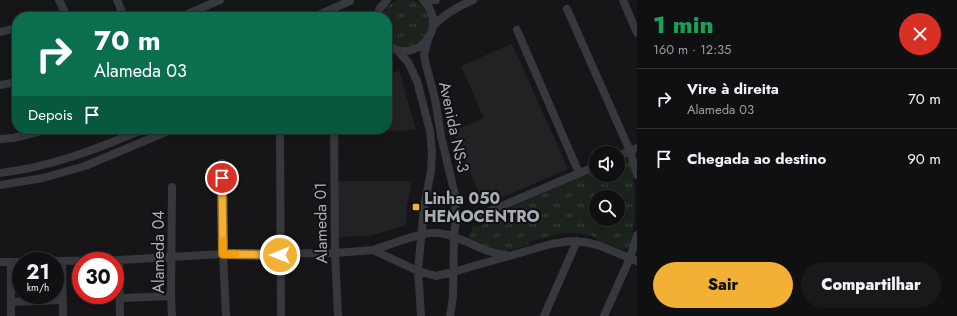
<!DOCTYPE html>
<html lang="pt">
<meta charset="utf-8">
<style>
body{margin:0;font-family:Jost,sans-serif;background:#19191b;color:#f1f3f6;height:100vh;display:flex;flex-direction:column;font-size:15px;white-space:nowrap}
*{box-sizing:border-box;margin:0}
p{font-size:13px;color:#9c9d9f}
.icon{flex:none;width:22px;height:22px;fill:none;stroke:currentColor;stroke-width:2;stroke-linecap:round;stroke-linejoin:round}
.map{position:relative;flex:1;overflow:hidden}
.panel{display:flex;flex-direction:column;background:#101012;width:320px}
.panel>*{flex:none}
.guide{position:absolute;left:12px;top:12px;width:380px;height:122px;border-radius:16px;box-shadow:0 2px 10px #0003,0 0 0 1px #303032;background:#0b6e4f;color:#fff;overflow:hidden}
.buttons{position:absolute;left:589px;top:146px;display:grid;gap:8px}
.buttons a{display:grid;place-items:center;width:36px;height:36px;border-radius:50%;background:#101012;box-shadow:0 2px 10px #0003,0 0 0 1px #303032;font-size:20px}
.speed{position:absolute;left:12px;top:252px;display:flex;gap:8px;font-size:20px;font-weight:700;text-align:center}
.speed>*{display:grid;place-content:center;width:52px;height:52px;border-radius:50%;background:#101012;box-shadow:0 2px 10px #0003,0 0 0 1px #303032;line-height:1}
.speed small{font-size:10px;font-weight:400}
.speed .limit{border:6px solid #d22;background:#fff;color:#111}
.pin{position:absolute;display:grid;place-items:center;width:34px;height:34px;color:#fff;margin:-17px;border:2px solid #fff;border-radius:50%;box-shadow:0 1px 4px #0007}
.me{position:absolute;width:44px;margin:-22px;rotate:270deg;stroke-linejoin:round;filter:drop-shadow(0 0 3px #0008)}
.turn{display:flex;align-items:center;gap:14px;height:84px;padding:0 16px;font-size:18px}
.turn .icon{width:52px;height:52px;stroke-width:2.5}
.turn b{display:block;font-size:28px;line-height:34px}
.then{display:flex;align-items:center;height:38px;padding:0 16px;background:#0003;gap:8px;font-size:15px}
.round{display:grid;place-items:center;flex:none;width:42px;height:42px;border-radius:21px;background:#19191b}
.summary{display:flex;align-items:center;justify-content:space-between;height:68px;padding:0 16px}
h1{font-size:24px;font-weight:800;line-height:30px;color:#1e9e55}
.primary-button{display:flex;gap:8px;margin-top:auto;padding:8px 16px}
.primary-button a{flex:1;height:46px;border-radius:24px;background:#f2b134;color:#111;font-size:16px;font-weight:800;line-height:46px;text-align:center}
.primary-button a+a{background:#19191b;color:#f1f3f6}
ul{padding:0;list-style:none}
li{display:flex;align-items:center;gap:12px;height:60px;padding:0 16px;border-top:1px solid #303032}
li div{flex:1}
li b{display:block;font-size:15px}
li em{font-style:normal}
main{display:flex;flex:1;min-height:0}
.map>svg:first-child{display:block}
.built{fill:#222225}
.grass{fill:url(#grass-tufts);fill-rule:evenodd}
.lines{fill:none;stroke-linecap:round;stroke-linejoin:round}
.minor{stroke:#37383d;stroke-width:8}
.route-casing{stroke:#9d7322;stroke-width:10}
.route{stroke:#f2b134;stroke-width:7}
.slow{stroke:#f59e0b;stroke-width:7}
.poi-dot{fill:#f2b134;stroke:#111113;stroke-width:1.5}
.labels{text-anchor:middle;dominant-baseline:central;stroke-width:4;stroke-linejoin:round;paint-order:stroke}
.street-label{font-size:16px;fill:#a8adb8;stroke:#111113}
.poi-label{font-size:16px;font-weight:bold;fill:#a8adb8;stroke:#111113;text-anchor:start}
</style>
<main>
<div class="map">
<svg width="637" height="316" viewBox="0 0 637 316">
<defs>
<pattern id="grass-tufts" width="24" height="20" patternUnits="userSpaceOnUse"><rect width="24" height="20" fill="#1c231d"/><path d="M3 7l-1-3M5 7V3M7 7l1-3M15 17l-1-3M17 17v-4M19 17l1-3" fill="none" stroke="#3a403c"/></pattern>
</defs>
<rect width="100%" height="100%" fill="#161618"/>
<path class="built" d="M512,44l56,125 -84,36 -31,-74 31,-13 -23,-52z
M399,70l17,60 -80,3v-4h51v-53z
M337,181h75l-5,24 -1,20 -36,11 -32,1z"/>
<path class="grass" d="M398,0c4,0 9,0 13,0 4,1 8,3 11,6 23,22 -11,56 -35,33v-22h-5c3,-9 8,-14 16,-17z
M625,158l4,2c8,22 8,69 -1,89h-6l-23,-8 -6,-5 -18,-3h-13l-33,9 1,3 -15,4 -15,2 -9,-3 -23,-10 5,-12c7,1 13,-1 15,-8l108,-48v5h22v-14zM596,197h22v22h-22z"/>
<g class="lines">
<path class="minor" d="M59,0l8,17
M117,0l7,17
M432,0h4
M623,0l14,33
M567,9l63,142 7,24
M54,17l11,-4
M181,17l39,-17
M314,17l36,-16 -1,-1
M377,17l3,-9 7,-8
M433,26c11,-12 26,-20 40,-26
M517,30l62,143
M0,32l17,-4
M428,40l-4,14 1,7 10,38 6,37 14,59 1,24 -2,18 -1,60 -3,19
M387,45c31,21 63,-19 36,-45
M397,50l11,12 9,19 13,50 2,21 -1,19 -7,36 -6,64 3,45
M0,85l17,-3
M334,129l1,124 3,63
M280,133l1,183
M0,139l13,-1 37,-9
M618,156l19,-8
M222,163l1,91 3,62
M0,173c51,-6 97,-24 144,-44
M0,185l43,-7 42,-12 88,-37
M172,187l-1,109 1,20
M478,216l118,-50
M373,250c17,-5 49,-19 65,-17 24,2 43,20 68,22
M119,260l1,56
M55,261l64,-1 104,-6 112,-1 38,-3 45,21 18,5 17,-4 98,-28 20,-3 13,1 14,3 39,16
M62,261l1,55
M0,262h21
M11,262v54
M120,298l51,-2
M11,302l51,-2
M544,316l33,-75
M604,316l26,-58 7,-23"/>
</g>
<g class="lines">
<g class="route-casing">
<path id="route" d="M222,178l1,76 57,1"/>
</g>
<use href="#route" class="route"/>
<path class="slow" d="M223,240v14h13"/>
</g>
<rect class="poi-dot" x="412" y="203" width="8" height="8" rx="2"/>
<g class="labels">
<g class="street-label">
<text transform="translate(454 127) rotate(78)">Avenida NS-3</text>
<text transform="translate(321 223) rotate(-91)">Alameda 01</text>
<text transform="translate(158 252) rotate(-90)">Alameda 04</text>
</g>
<g class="poi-label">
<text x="424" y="198">Linha 050<tspan x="424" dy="18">HEMOCENTRO</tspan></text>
</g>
</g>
</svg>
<div class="buttons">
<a><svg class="icon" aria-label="sound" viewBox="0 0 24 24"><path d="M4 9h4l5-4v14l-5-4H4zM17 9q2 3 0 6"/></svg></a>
<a><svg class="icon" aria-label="search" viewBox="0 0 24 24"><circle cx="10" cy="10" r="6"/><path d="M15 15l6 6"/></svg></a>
</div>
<div class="speed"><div>21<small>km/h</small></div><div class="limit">30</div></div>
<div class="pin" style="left:222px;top:178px;background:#d93025"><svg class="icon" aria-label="arrive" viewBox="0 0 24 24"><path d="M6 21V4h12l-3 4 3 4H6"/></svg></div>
<svg class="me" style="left:280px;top:255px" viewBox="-20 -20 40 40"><circle r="17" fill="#f2b134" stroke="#fff" stroke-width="3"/><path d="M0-11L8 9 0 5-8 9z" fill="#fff"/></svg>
<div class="guide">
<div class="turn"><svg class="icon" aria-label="right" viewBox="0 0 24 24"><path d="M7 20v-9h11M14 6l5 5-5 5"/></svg><div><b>70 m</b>Alameda 03</div></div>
<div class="then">Depois<svg class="icon" aria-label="arrive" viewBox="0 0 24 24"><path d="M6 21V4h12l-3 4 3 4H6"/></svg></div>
</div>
</div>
<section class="panel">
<div class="summary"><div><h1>1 min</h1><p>160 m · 12:35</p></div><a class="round" style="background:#d93025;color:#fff"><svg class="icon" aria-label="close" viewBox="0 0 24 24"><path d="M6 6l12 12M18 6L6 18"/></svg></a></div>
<ul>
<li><svg class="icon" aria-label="right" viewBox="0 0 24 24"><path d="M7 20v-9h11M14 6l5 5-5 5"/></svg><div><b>Vire à direita</b><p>Alameda 03</p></div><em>70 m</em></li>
<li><svg class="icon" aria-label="arrive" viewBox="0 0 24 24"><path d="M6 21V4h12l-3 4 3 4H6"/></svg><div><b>Chegada ao destino</b></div><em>90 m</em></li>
</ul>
<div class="primary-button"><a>Sair</a><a>Compartilhar</a></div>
</section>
</main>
